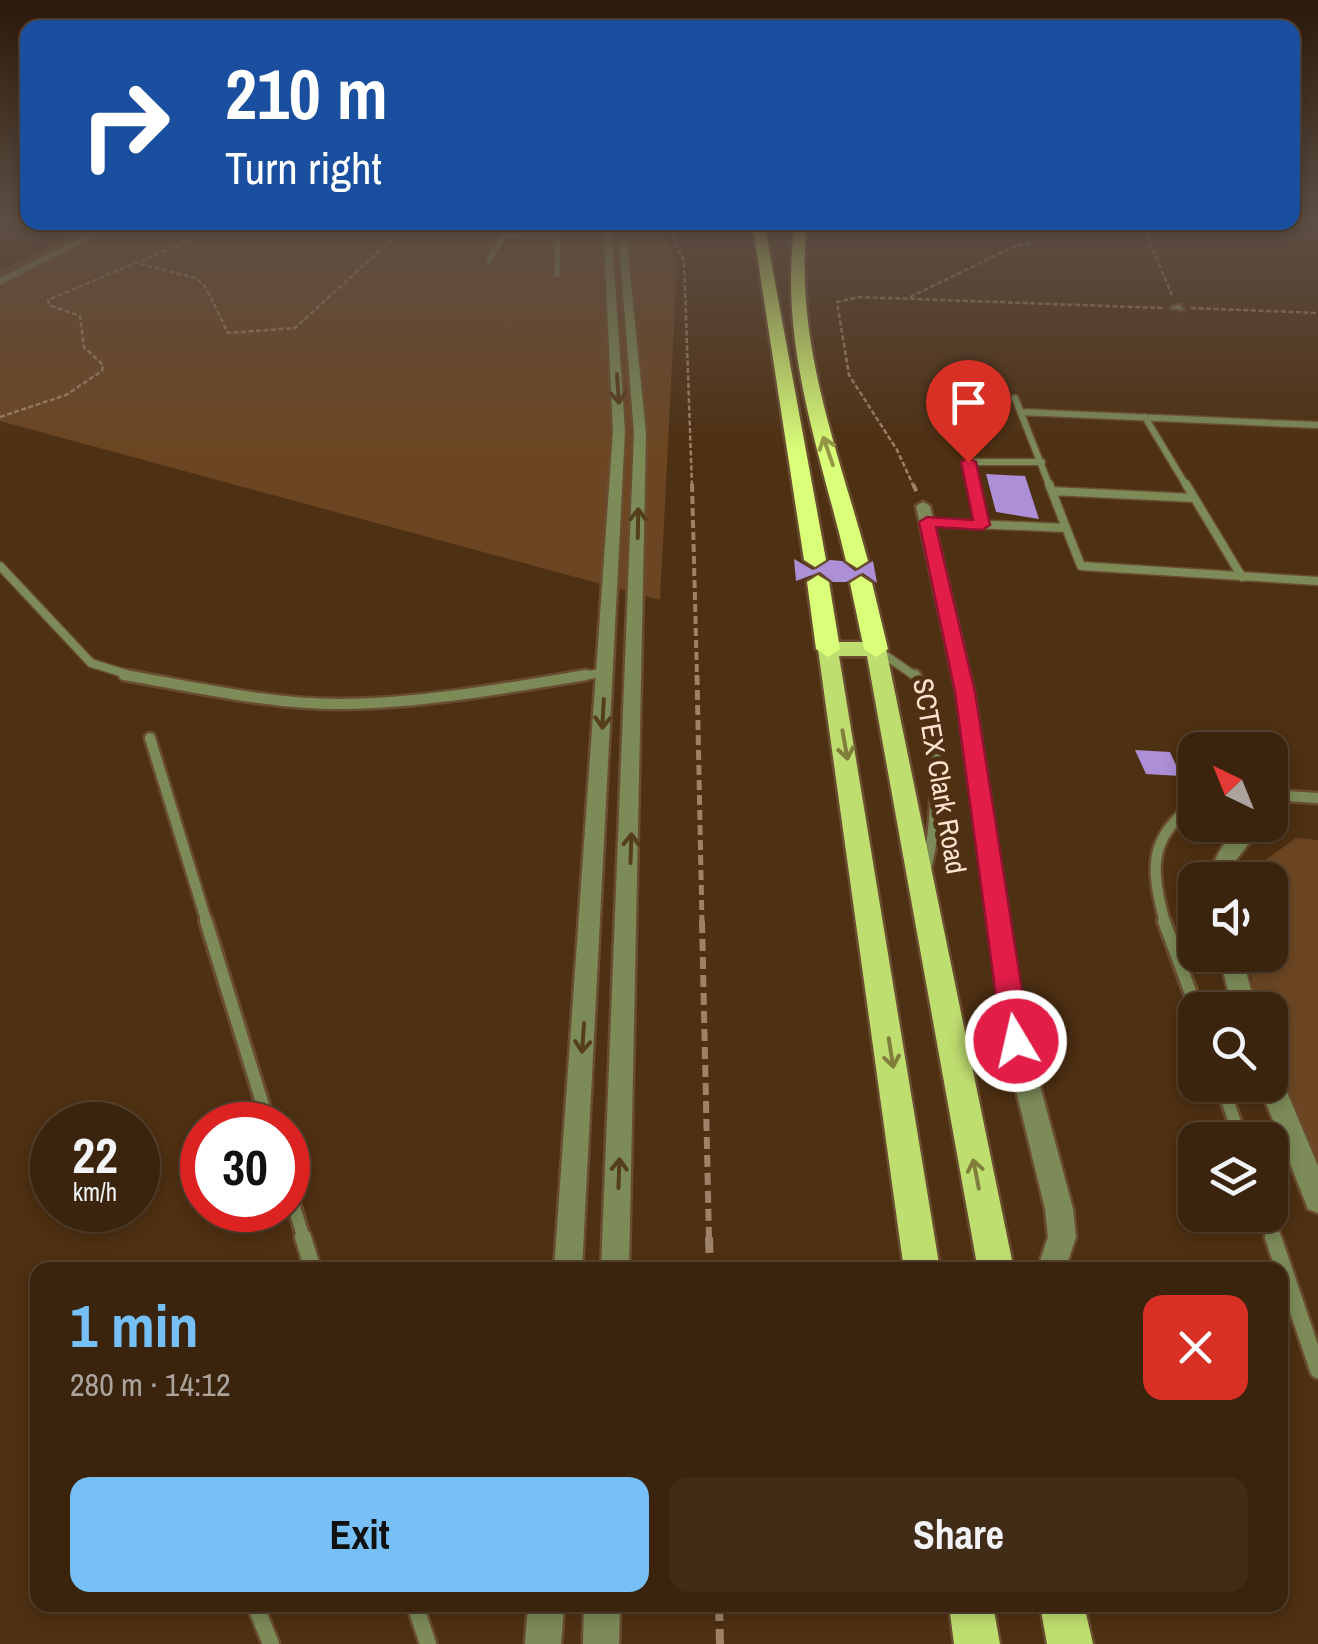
<!DOCTYPE html>
<meta charset="utf-8">
<style>
body{margin:0;font-family:"Archivo Narrow",sans-serif;background:#412c17;color:#f1f3f6;height:100vh;display:flex;flex-direction:column;font-size:38px;white-space:nowrap}
*{box-sizing:border-box;margin:0}
p{font-size:32px;color:#aba49e}
.icon{flex:none;width:55px;height:55px;fill:none;stroke:currentColor;stroke-width:2;stroke-linecap:round;stroke-linejoin:round}
.map{position:relative;flex:1;overflow:hidden}
.panel{position:absolute;left:30px;top:1262px;width:1258px;height:350px;display:flex;flex-direction:column;background:#3a240e;border-radius:20px;box-shadow:0 5px 15px #0003,0 0 0 2px #54412e}
.panel>*{flex:none}
.guide{position:absolute;left:20px;top:20px;width:1280px;height:210px;border-radius:20px;box-shadow:0 5px 15px #0003,0 0 0 2px #54412e;background:#1a4fa0;color:#fff;overflow:hidden}
.needle{width:65px;rotate:317deg}
.buttons{position:absolute;left:1178px;top:732px;display:grid;gap:20px}
.buttons a{display:grid;place-items:center;width:110px;height:110px;border-radius:20px;background:#3a240e;box-shadow:0 5px 15px #0003,0 0 0 2px #54412e;font-size:50px}
.speed{position:absolute;left:30px;top:1102px;display:flex;gap:20px;font-size:50px;font-weight:700;text-align:center}
.speed>*{display:grid;place-content:center;width:130px;height:130px;border-radius:50%;background:#3a240e;box-shadow:0 5px 15px #0003,0 0 0 2px #54412e;line-height:1}
.speed small{font-size:25px;font-weight:400}
.speed .limit{border:15px solid #d22;background:#fff;color:#111}
.pin{position:absolute;display:grid;place-items:center;width:85px;height:85px;color:#fff;margin:-102px -42px;border-radius:50% 50% 50% 0;rotate:-45deg;box-shadow:0 0 10px #0007}
.pin .icon{rotate:45deg}
.me{position:absolute;width:110px;margin:-55px;rotate:351deg;stroke-linejoin:round;filter:drop-shadow(0 0 8px #0008)}
.turn{display:flex;align-items:center;gap:35px;height:210px;padding:0 40px;font-size:45px}
.turn .icon{width:130px;height:130px;stroke-width:2.5}
.turn b{display:block;font-size:70px;line-height:85px}
.round{display:grid;place-items:center;flex:none;width:105px;height:105px;border-radius:20px;background:#412c17}
.summary{display:flex;align-items:center;justify-content:space-between;height:170px;padding:0 40px}
h1{font-size:60px;font-weight:700;line-height:75px;color:#76c0f7}
.button{display:flex;gap:20px;margin-top:auto;padding:20px 40px}
.button a{flex:1;height:115px;border-radius:20px;background:#76c0f7;color:#111;font-size:40px;font-weight:700;line-height:115px;text-align:center}
.button a+a{background:#412c17;color:#f1f3f6}
.map>svg:first-child{display:block}
.green{fill:#6c4622}
.building{fill:#ac8fd7}
.lines{fill:none;stroke-linecap:round;stroke-linejoin:round}
.service-far5-casing{stroke:#6a4d30;stroke-width:8}
.service-far4-casing{stroke:#6a4d30;stroke-width:9}
.service-far3-casing{stroke:#6a4d30;stroke-width:11}
.service-far2-casing{stroke:#6a4d30;stroke-width:15}
.service-far1-casing{stroke:#6a4d30;stroke-width:18}
.service-casing{stroke:#6a4d30;stroke-width:21}
.minor-casing{stroke:#6a4d30;stroke-width:5}
.primary-casing{stroke:#6a4d30;stroke-width:5}
.motorway-casing{stroke:#6a4d30;stroke-width:5}
.path-far4{stroke:#9e8267;stroke-width:2.5;stroke-dasharray:5 2.5;stroke-linecap:butt}
.path-far3{stroke:#9e8267;stroke-width:4;stroke-dasharray:8 4;stroke-linecap:butt}
.path-far2{stroke:#9e8267;stroke-width:5;stroke-dasharray:10 5;stroke-linecap:butt}
.path-far1{stroke:#9e8267;stroke-width:6;stroke-dasharray:12 6;stroke-linecap:butt}
.path{stroke:#9e8267;stroke-width:8;stroke-dasharray:16 8;stroke-linecap:butt}
.service-far5{stroke:#7c8b58;stroke-width:5}
.service-far4{stroke:#7c8b58;stroke-width:6}
.service-far3{stroke:#7c8b58;stroke-width:8}
.service-far2{stroke:#7c8b58;stroke-width:10}
.service-far1{stroke:#7c8b58;stroke-width:12}
.service{stroke:#7c8b58;stroke-width:16}
.minor{fill:#7c8b58;fill-rule:evenodd}
.primary{fill:#bfde70;fill-rule:evenodd}
.motorway{fill:#daff78;fill-rule:evenodd}
.oneway{stroke:#553e1c}
.oneway2{stroke:#949845}
.oneway3{stroke:#817e3c}
.route{fill:#e11d48;stroke:#92132f;stroke-width:2.5}
.labels{text-anchor:middle;dominant-baseline:central;stroke-width:10;stroke-linejoin:round;paint-order:stroke}
.street-label{font-size:28px;fill:#fee4ce;stroke:#4e3012}
</style>
<div class="map">
<svg width="1318" height="1644" viewBox="0 0 1318 1644">
<rect width="100%" height="100%" fill="#4e3012"/>
<path class="green" d="M94,223h563l20,43 -17,334 -660,-179v-150z
M1296,838l22,2v333c-28,-54 -48,-102 -48,-163h-14l-8,-55h22v-75h-19l2,-11z"/>
<path class="building" d="M986,474l39,2 14,43 -43,-7z
M794,559l19,11 17,-10 12,1 13,10 18,-10 4,22 -14,-10 -17,9h-13l-13,-10 -24,9z
M1135,750l35,2 11,24 -35,-2z"/>
<g class="lines">
<g class="service-far5-casing">
<path id="service-far5" d="M440,222l15,2
M489,261l14,-25 106,-5
M557,275l1,-43"/>
</g>
<g class="service-far4-casing">
<path id="service-far4" d="M1015,398l35,89
M1021,412l297,13
M1145,417l42,70
M974,487l-6,-25h74"/>
</g>
<g class="service-far3-casing">
<path id="service-far3" d="M973,484l9,41
M1049,484l32,82 237,15
M1186,484l56,93
M1052,491l142,7
M927,522l139,6
M0,566l91,97 48,15
M876,649l42,29
M571,678l35,-6"/>
</g>
<g class="service-far2-casing">
<path id="service-far2" d="M124,675c72,12 147,30 220,29 81,-1 163,-16 242,-29
M915,675c27,46 24,143 11,194
M150,738l57,185
M1270,795l48,3
M1165,923c-14,-53 -18,-85 30,-119"/>
</g>
<g class="service-far1-casing">
<path id="service-far1" d="M206,921l63,204
M1164,921l33,89
M1222,1085l19,55
M288,1187l16,52
M1266,1215l8,24"/>
</g>
<g class="service-casing">
<path id="service" d="M303,1237l10,33
M1273,1237l45,133
M255,1605l16,39
M415,1605l13,39"/>
</g>
<g class="minor-casing">
<path id="minor" d="M111,222h11l-122,63v-7z
M603,222h8l14,209 -43,839h-28l59,-839z
M623,240l4,3 19,190 -17,837h-28l33,-837 -15,-190z
M1180,305l3,5 -12,-2 2,-2z
M923,502l7,4 44,186 54,349 45,168 3,28 -11,33h-28l11,-33 -3,-28 -41,-168 -48,-349 -40,-186z
M1246,826l7,2 3,6 -23,30 -4,16h-22c7,-20 18,-46 39,-54z
M1219,955h22l16,55h-24z
M1270,1070l9,3 39,93v47l-10,-4 -49,-124h11z
M528,1605h36l-3,39h-36z
M584,1605h36l-1,39h-36z"/>
</g>
<g class="primary-casing">
<path id="primary" d="M828,642h48l10,7 128,621h-36l-111,-614h-28l101,614h-36l-86,-621z
M949,1605h44l7,39h-46z
M1040,1605h44l9,39h-46z"/>
</g>
<g class="motorway-casing">
<path id="motorway" d="M752,222h12l62,338 -11,7 -11,-7z
M795,222h12c-13,120 30,225 61,339l-11,7 -11,-7c-27,-114 -68,-219 -51,-339z
M818,575l11,7 11,67 -12,8 -12,-8 -9,-67z
M861,576l11,7 16,66 -12,8 -12,-8 -14,-66z"/>
</g>
<path class="path-far4" d="M666,222l18,39 8,226
M1141,222l31,73
M140,264l56,14 10,10 22,45 67,-5 116,-106
M910,297l103,-50 20,-5
M1191,308l127,5
M0,417l66,-22 36,-24 1,-6 -19,-18 -4,-31 -31,-11 -1,-5 185,-78
M914,487l-17,-37 -48,-75 -12,-73 22,-5 304,11"/>
<path class="path-far3" d="M692,484l5,194
M913,484l5,11"/>
<path class="path-far2" d="M697,675l5,248"/>
<path class="path-far1" d="M702,921l7,318"/>
<path class="path" d="M709,1237l1,33
M719,1605l1,39"/>
<use href="#service-far5" class="service-far5"/>
<use href="#service-far4" class="service-far4"/>
<use href="#service-far3" class="service-far3"/>
<use href="#service-far2" class="service-far2"/>
<use href="#service-far1" class="service-far1"/>
<use href="#service" class="service"/>
<use href="#minor" class="minor"/>
<use href="#primary" class="primary"/>
<use href="#motorway" class="motorway"/>
</g>
<defs><path id="oneway-shaft" d="M-6 0H5M1.5-3L5.5 0L1.5 3" fill="none" stroke-width="1.6" stroke-linecap="round" stroke-linejoin="round" transform="scale(2.5)"/></defs>
<g class="oneway">
<use href="#oneway-shaft" transform="translate(618 389) rotate(86)"/>
<use href="#oneway-shaft" transform="translate(638 523) rotate(-89)"/>
<use href="#oneway-shaft" transform="translate(603 714) rotate(93)"/>
<use href="#oneway-shaft" transform="translate(631 848) rotate(-88)"/>
<use href="#oneway-shaft" transform="translate(583 1038) rotate(94)"/>
<use href="#oneway-shaft" transform="translate(619 1173) rotate(-88)"/>
</g>
<use class="oneway2" href="#oneway-shaft" transform="translate(828 451) rotate(-109)"/>
<g class="oneway3">
<use href="#oneway-shaft" transform="translate(845 745) rotate(80)"/>
<use href="#oneway-shaft" transform="translate(891 1053) rotate(81)"/>
<use href="#oneway-shaft" transform="translate(976 1174) rotate(-101)"/>
</g>
<linearGradient id="sky" x2="0" y2="1"><stop stop-color="#2b1a0a"/><stop offset="0.49" stop-color="#5d4e44"/><stop offset="1" stop-color="#5d4e44" stop-opacity="0"/></linearGradient>
<rect width="1318" height="452" fill="url(#sky)"/>
<path class="route" d="M968,457l8,5 14,63 -8,5 -46,-3 39,165 55,349 -4,9 -10,4 -10,-4 -4,-9 -47,-349 -36,-170 8,-5 46,3 -12,-58z"/>
<g class="labels">
<g class="street-label">
<text transform="translate(940 776) rotate(80)">SCTEX Clark Road</text>
</g>
</g>
</svg>
<div class="buttons">
<a><svg class="needle" viewBox="-14 -14 28 28"><path d="M0-13l5 13h-10z" fill="#e53935"/><path d="M0 13l5-13h-10z" fill="#aba49e"/></svg></a>
<a><svg class="icon" aria-label="sound" viewBox="0 0 24 24"><path d="M4 9h4l5-4v14l-5-4H4zM17 9q2 3 0 6"/></svg></a>
<a><svg class="icon" aria-label="search" viewBox="0 0 24 24"><circle cx="10" cy="10" r="6"/><path d="M15 15l6 6"/></svg></a>
<a><svg class="icon" aria-label="layers" viewBox="0 0 24 24"><path d="M12 4l9 5-9 5-9-5zM3 14l9 5 9-5"/></svg></a>
</div>
<div class="speed"><div>22<small>km/h</small></div><div class="limit">30</div></div>
<div class="pin" style="left:968px;top:462px;background:#d93025"><svg class="icon" aria-label="arrive" viewBox="0 0 24 24"><path d="M6 21V4h12l-3 4 3 4H6"/></svg></div>
<svg class="me" style="left:1016px;top:1041px" viewBox="-20 -20 40 40"><circle r="17" fill="#e11d48" stroke="#fff" stroke-width="3"/><path d="M0-11L8 9 0 5-8 9z" fill="#fff"/></svg>
<div class="guide">
<div class="turn"><svg class="icon" aria-label="right" viewBox="0 0 24 24"><path d="M7 20v-9h11M14 6l5 5-5 5"/></svg><div><b>210 m</b>Turn right</div></div>
</div>
<section class="panel">
<div class="summary"><div><h1>1 min</h1><p>280 m · 14:12</p></div><a class="round" style="background:#d93025;color:#fff"><svg class="icon" aria-label="close" viewBox="0 0 24 24"><path d="M6 6l12 12M18 6L6 18"/></svg></a></div>
<div class="button"><a>Exit</a><a>Share</a></div>
</section>
</div>
